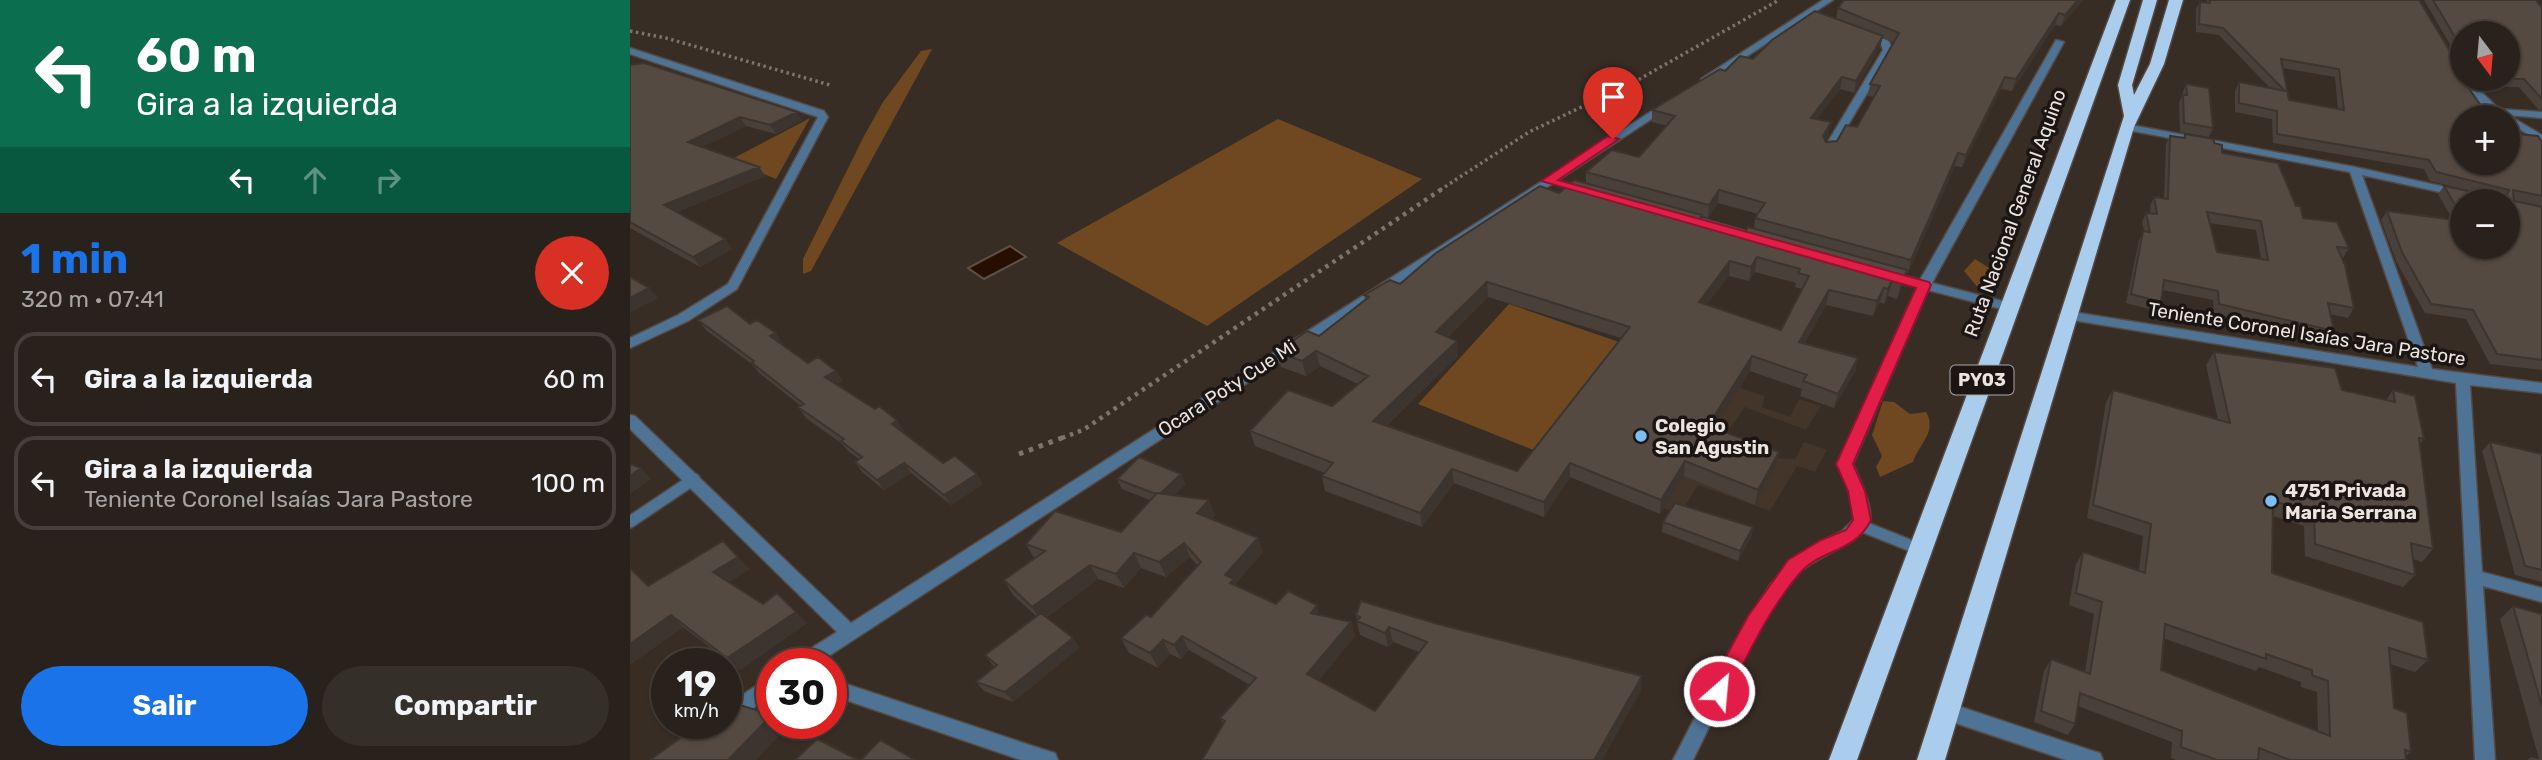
<!DOCTYPE html>
<html lang="es">
<meta charset="utf-8">
<style>
body{margin:0;font-family:Rubik,sans-serif;background:#352f29;color:#f1f3f6;height:100vh;display:flex;flex-direction:column;font-size:26px;white-space:nowrap}
*{box-sizing:border-box;margin:0}
p{font-size:23px;color:#a5a4a3}
.icon{flex:none;width:38px;height:38px;fill:none;stroke:currentColor;stroke-width:2;stroke-linecap:round;stroke-linejoin:round}
.map{position:relative;flex:1;overflow:hidden}
.drawer{display:flex;flex-direction:column;background:#29221c;width:630px}
.drawer>*{flex:none}
.guide{background:#0b6e4f;color:#fff;overflow:hidden}
.needle{width:46px;rotate:164deg}
.buttons{position:absolute;left:1820px;top:21px;display:grid;gap:14px}
.buttons a{display:grid;place-items:center;width:70px;height:70px;border-radius:50%;background:#29221c;box-shadow:0 2px 5px #0004,0 0 0 2px #453f3b;font-size:35px}
.speed{position:absolute;left:21px;top:648px;display:flex;gap:14px;font-size:35px;font-weight:700;text-align:center}
.speed>*{display:grid;place-content:center;width:91px;height:91px;border-radius:50%;background:#29221c;box-shadow:0 2px 5px #0004,0 0 0 2px #453f3b;line-height:1}
.speed small{font-size:18px;font-weight:400}
.speed .limit{border:10px solid #d22;background:#fff;color:#111}
.pin{position:absolute;display:grid;place-items:center;width:60px;height:60px;color:#fff;margin:-72px -30px;border-radius:50% 50% 50% 0;rotate:-45deg;box-shadow:0 0 7px #0007}
.pin .icon{rotate:45deg}
.me{position:absolute;width:77px;margin:-38px;rotate:27deg;stroke-linejoin:round;filter:drop-shadow(0 0 5px #0008)}
.turn{display:flex;align-items:center;gap:24px;height:147px;padding:0 21px;font-size:32px}
.turn .icon{width:91px;height:91px;stroke-width:2.5}
.turn b{display:block;font-size:49px;line-height:60px}
.lanes{display:flex;align-items:center;height:66px;padding:0 21px;background:#0003;justify-content:center;gap:35px;direction:ltr}
.lanes .off{opacity:.35}
.round{display:grid;place-items:center;flex:none;width:74px;height:74px;border-radius:37px;background:#352f29}
.head{display:flex;align-items:center;justify-content:space-between;height:119px;padding:0 21px}
h1{font-size:42px;font-weight:700;line-height:52px;color:#1a73e8}
.primary-button{display:flex;gap:14px;margin-top:auto;padding:14px 21px}
.primary-button a{flex:1;height:80px;border-radius:42px;background:#1a73e8;color:#fff;font-size:28px;font-weight:700;line-height:80px;text-align:center}
.primary-button a+a{background:#352f29;color:#f1f3f6}
ul{padding:0;list-style:none}
li{display:flex;align-items:center;gap:21px;height:94px;margin:0 14px 10px;padding:0 7px;border:4px solid #453f3b;border-radius:21px}
li div{flex:1}
li b{display:block;font-size:26px}
li em{font-style:normal}
main{display:flex;flex:1;min-height:0}
.map>svg:first-child{display:block}
.built{fill:#433529}
.green{fill:#6f4721}
.water{fill:#260f00;stroke:#614f43;stroke-width:2}
.lines{fill:none;stroke-linecap:round;stroke-linejoin:round}
.lane-casing{stroke:#544a43;stroke-width:14}
.street-casing{stroke:#544a43;stroke-width:3}
.highway-casing{stroke:#544a43;stroke-width:3}
.path-far2{stroke:#7d746e;stroke-width:3.5;stroke-dasharray:2.5 3.5;stroke-linecap:butt}
.path-far1{stroke:#7d746e;stroke-width:4.5;stroke-dasharray:3.5 5;stroke-linecap:butt}
.path{stroke:#7d746e;stroke-width:5;stroke-dasharray:4.5 6;stroke-linecap:butt}
.lane{stroke:#4f7395;stroke-width:11}
.street{fill:#4f7395;fill-rule:evenodd}
.highway{fill:#aacced;fill-rule:evenodd}
.wall{fill:#494039;fill-rule:evenodd}
.shaded-wall{fill:#3c342e}
.building{fill:#554a42;stroke:#3c342e;stroke-width:2;fill-rule:evenodd}
.route{fill:#e11d48;stroke:#92132f;stroke-width:2}
.poi-dot{fill:#7dbef9;stroke:#1b1613;stroke-width:2.5}
.labels{text-anchor:middle;dominant-baseline:central;stroke-width:7;stroke-linejoin:round;paint-order:stroke}
.shield{fill:#1b1613;stroke:#ada6a2;stroke-width:2}
.shield-label{font-size:18px;font-weight:bold;fill:#ebe4df}
.street-label{font-size:19px;fill:#ebe4df;stroke:#1b1613}
.poi-label{font-size:19px;font-weight:bold;fill:#ebe4df;stroke:#1b1613;text-anchor:start}
</style>
<main>
<section class="drawer">
<div class="guide">
<div class="turn"><svg class="icon" aria-label="left" viewBox="0 0 24 24"><path d="M17 20v-9H6M10 6l-5 5 5 5"/></svg><div><b>60 m</b>Gira a la izquierda</div></div>
<div class="lanes"><svg class="icon" aria-label="left" viewBox="0 0 24 24"><path d="M17 20v-9H6M10 6l-5 5 5 5"/></svg><svg class="icon off" aria-label="ahead" viewBox="0 0 24 24"><path d="M12 20V5M6 11l6-6 6 6"/></svg><svg class="icon off" aria-label="right" viewBox="0 0 24 24"><path d="M7 20v-9h11M14 6l5 5-5 5"/></svg></div>
</div>
<div class="head"><div><h1>1 min</h1><p>320 m · 07:41</p></div><a class="round" style="background:#d93025;color:#fff"><svg class="icon" aria-label="close" viewBox="0 0 24 24"><path d="M6 6l12 12M18 6L6 18"/></svg></a></div>
<ul>
<li><svg class="icon" aria-label="left" viewBox="0 0 24 24"><path d="M17 20v-9H6M10 6l-5 5 5 5"/></svg><div><b>Gira a la izquierda</b></div><em>60 m</em></li>
<li><svg class="icon" aria-label="left" viewBox="0 0 24 24"><path d="M17 20v-9H6M10 6l-5 5 5 5"/></svg><div><b>Gira a la izquierda</b><p>Teniente Coronel Isaías Jara Pastore</p></div><em>100 m</em></li>
</ul>
<div class="primary-button"><a>Salir</a><a>Compartir</a></div>
</section>
<div class="map">
<svg width="1912" height="760" viewBox="0 0 1912 760">
<rect width="100%" height="100%" fill="#372d25"/>
<path class="built" d="M993,350l142,46 -3,11 28,10 9,-18 22,7 -15,24 -61,-23 -26,37 30,13 46,2 9,-17 23,8 -12,22 -18,-6 -27,45 -72,-26 -18,29 -144,-51z"/>
<path class="green" d="M302,49l-121,222 -8,3v-15l61,-123 19,-34 38,-51z
M180,118l-34,61 -46,-19z
M648,119l144,60 -215,147 -150,-83z
M1345,259l19,12 -15,18 -15,-18z
M879,304l110,38 -83,109 -118,-47z
M1253,401l11,1 16,12 16,-2c12,20 -8,33 -13,50l-33,15 -4,-10 6,-11 -10,-21z"/>
<path class="water" d="M380,246l16,11 -42,22 -16,-11z"/>
<g class="lines">
<g class="lane-casing">
<path id="lane" d="M0,522l64,-43
M1229,525l60,24"/>
</g>
<g class="street-casing">
<path id="street" d="M1193,0h10l-124,81 -8,-2z
M1234,31l24,9 5,10 -60,100 -1,2h-8l-1,-2 60,-100 -2,-6 -20,-8v-4z
M1426,40l8,2 -132,241 82,21 1,3 -6,4 -81,-21 -75,174c6,14 19,40 17,56 -3,22 -56,36 -72,54 -46,53 -73,123 -105,186h-20l54,-105 43,-70 25,-29 47,-25 12,-12 -5,-28 -12,-27 80,-177 -35,-9 -2,-3 6,-4 34,9z
M0,48l194,63 4,6 -91,172 -49,32 -58,27v-10l48,-23 50,-31 90,-167 -188,-63z
M1832,76v3h6l31,30 43,3v6l-34,-3 34,20v7l-34,-19v-6c-20,0 -35,-22 -48,-36l-2,-2z
M1036,102l4,1v4l-852,556h-24l3,-6 40,-25 -207,-203v-14l5,1 216,207z
M1496,124l229,43 140,31 6,3h-20l-119,-26 70,194 110,14v10l-72,-8 12,187 60,16v14l-59,-16 12,174h-20l-19,-377 -390,-64 -7,-4 7,-4 352,56 -68,-195 -228,-43 -1,-2z
M1054,214l79,22 2,3 -6,4 -79,-23 -2,-2z
M142,676v19l-39,27 -7,3 -5,-2h5v-18z
M201,679l217,72 7,2 3,7h-37l-190,-65z
M1316,702l147,49 7,2 3,7h-37l-120,-40 -7,-3 -2,-6 2,-6z"/>
</g>
<g class="highway-casing">
<path id="highway" d="M1486,0h14l-273,760h-28z
M1513,0h14l-25,85 2,10 16,-31 19,-64h14l-19,64 -30,63 -189,633h-28l207,-644 -6,-31z"/>
</g>
<path class="path-far2" d="M0,31l36,7 164,47
M810,190l89,-58 107,-51 143,-81"/>
<path class="path-far1" d="M432,438l21,-8 359,-241"/>
<path class="path" d="M389,454l48,-18"/>
<use href="#lane" class="lane"/>
<use href="#street" class="street"/>
<use href="#highway" class="highway"/>
</g>
<path class="wall" d="M1214,0h239l-22,26 -6,-1 -43,66 -11,-2 -39,78 -7,-1 -47,107 -2,-1 -9,27 -9,-3 -4,8 -4,-2 -7,14 -47,-11 -22,39 54,14 -4,15 -20,35 -34,-12 2,-7 -52,-18 -36,57 65,24 -3,15 -21,38 -71,-29 -24,38 -90,-37 -26,40 -90,-34 -32,44 -97,-36 -3,-15 3,-3 -70,-27 -5,-15 82,-25 26,-22 -38,-18 -14,10 -25,-9 -4,-15 42,-16 46,-37 -1,-4 36,-11 159,-91 27,-10v-11l53,-15 28,-31 -15,-4v-12l73,-39 28,-12 83,-40 2,-11zM1252,38l11,5 -23,41 -2,12 6,1 -17,30 -20,14 -11,1 -1,-1 4,-7 -12,-15 23,-30 14,4 26,-46zM1088,203l40,11 -3,4 -1,11 -11,6 -42,-11 1,-8 6,2zM1125,272l41,11 -1,4 7,2 -21,41 -75,-25 23,-29 20,5zM858,297l133,41 -104,133 -130,-46 71,-69 -10,-19z
M1577,0h212l43,71v92l80,-21v64l-28,-6 28,7v163l-52,-6 -24,-45 -41,-6 -29,-52 -15,-41 6,-9 66,9 -15,-26 6,-8 40,8 -54,-13 -6,-12 -151,-26 -1,-24 -37,-7v-21l4,-9 31,6 -51,-53 -23,-3v-23l4,-7 6,1zM1653,68l52,9 3,32 -49,-9zM1832,201l46,46h-46z
M1794,0h112l6,8v102l-4,-1 -19,-22 -40,-1 -11,-7h40l-46,-46v32z
M0,65l172,55 -26,14 -30,-8 -44,21 57,20 6,9 -88,36 48,27 7,10 -32,18 -70,-39z
M1556,84l27,44 -4,9 -29,-5 -1,-29z
M1555,134l29,9 8,10 74,53 7,12 46,30 -6,10h-1l12,50 -6,10 -18,-4 4,17 -6,10 -114,-27 -1,-14 -50,-10 -2,12 -5,9 -30,-8 13,-63 5,-9 -2,-9 4,-9 5,1 -1,-8 4,-9 10,2 2,-55 4,-8 13,2zM1579,223l47,7 5,29 -44,-7z
M68,320l52,4 33,20h-1l26,19 28,8 7,10 -6,3 67,46 -2,2 41,31 34,11 6,10 -32,21 -40,-32 -27,17 -22,-18 -7,-10 4,-3 -11,-8 -7,-8 -35,-25 -8,-11 3,-1 -42,-33 -6,-8 -47,-35z
M1584,352l128,38 44,10 7,-10 31,49 -4,5 13,105 -11,13 -9,-3 2,16 -12,12 -98,-31 -1,-30 -31,-10 -1,57 156,87 -13,12 -25,-8 4,44 17,44 -5,4v4h-230l-5,-2 1,-16 -94,-36 -3,18 -7,11 -34,-13 10,-51 7,-12 34,13 9,-58 -25,-9 7,-41 7,-12 56,18 4,-34 -56,-18 19,-116 7,-12 105,30 -12,-55zM1533,638l93,33 3,-4 42,15v5l16,5 1,39 -157,-61z
M1860,442l52,12v128l-27,-7 -33,-124z
M551,474l4,10 -11,11 41,20 -4,4 47,19 5,14 -27,31 1,4 39,17 75,18 4,14 -37,45 57,30 44,-59 -26,-10 -5,5 -28,-12 -3,-14v-1l-1,-5 285,75 -39,70h-400l21,-36 -3,-6 30,-33 -61,-35 -8,9 -11,-5 -12,14 -29,-15 -8,-15 30,-21 47,-51 -8,-9 -24,20 -25,-9 -17,20 -26,-9 -51,38 26,21 6,10 -66,54 -29,-11 -8,-9 18,-15 -9,-12 51,-39 -23,-21 -9,-15 30,-22 -8,-14 95,-12 29,-32 -28,-11 -5,-10z
M1033,522l90,5 -2,10 -13,24 -76,-29z
M0,567l19,19 101,-17 -21,13 34,22 44,19 -67,47 -57,-43 -52,37 -1,-1z
M1883,606l29,8v146h-15l4,-3 8,2 -39,-140z"/>
<path class="shaded-wall" d="M1448,0h5l-22,26 4,-11z
M1429,13l-4,12 -43,66 4,-12z
M1253,36l-3,11 -26,46 2,-12z
M1212,77l-2,12 -31,41 2,-12z
M1375,77l-4,12 -39,78 4,-12z
M167,112l5,8 -26,14 -6,-9z
M110,117l6,9 -52,25 -6,-9z
M1201,122l-2,12 -8,15 2,-13z
M1328,153l-3,13 -47,107 3,-13z
M129,167l6,9 -94,38 -7,-9z
M1089,190l-1,13 -10,15 1,-13z
M95,239l7,10 -32,18 -7,-10z
M1127,257l-2,15 -6,9 2,-14z
M1100,261l-1,15 -32,41 2,-15z
M1277,270l-4,15 -6,14 4,-15z
M1262,281l-4,15 -4,8 4,-15z
M857,282l1,15 -50,50 -2,-15z
M19,288l9,10 -28,15v-15z
M1254,288l-4,14 -7,14 4,-15z
M1199,290l-3,15 -30,52 3,-15z
M146,333l7,11 -5,2 -8,-10z
M827,341l1,15 -82,79 -3,-14z
M686,351l4,15 -14,10 -4,-15z
M1122,356l-2,15 -44,70 2,-15z
M1228,358l-4,15 -20,35 4,-14z
M206,371l7,10 -10,6 -8,-10z
M267,420l7,10 -6,4 -6,-10z
M1149,452l-3,15 -21,38 3,-15z
M1055,461l-1,15 -24,38 1,-14z
M274,463l7,10 -27,17 -7,-10z
M940,463v14l-26,40v-15z
M11,468l10,11 -21,15v-18z
M822,469l2,14 -32,44 -2,-14z
M347,474l6,10 -32,21 -7,-10z
M551,474l4,10 -22,22 -5,-11z
M579,500l6,15 -12,13 -6,-15z
M1123,527l-2,10 -13,24 2,-10z
M628,538l5,14 -27,31 4,10 -8,-5 -7,-13z
M554,543l6,14 -24,20 -7,-15z
M504,553l7,15 -17,20 -8,-14z
M108,557l12,12 -25,15 -12,-12z
M460,565l8,14 -57,42 -9,-14z
M687,605l4,15 -10,-7z
M166,612l11,11 -67,47 -13,-12z
M41,615l12,12 -52,37 -1,-1v-19z
M721,622l4,14 -43,52 -5,-14z
M759,627l4,15 -5,5 -3,-14z
M552,636l7,14 -8,9 -7,-14z
M443,638l6,10 -66,54 -8,-10z
M533,640l7,14 -12,14 -8,-15z
M1012,676l-1,14 -39,70h-8z
M142,715v8h9l6,5 -31,32h-28z"/>
<path class="building" d="M1214,0h234l-13,15 -6,-2 -43,66 -11,-2 -39,78 -8,-2 -47,107 -156,-42 10,-15 -28,-8 -18,-5 -10,15 -123,-33 26,-22 27,7 36,-41 -23,-6 68,-41 5,2 15,-15 13,3 19,-19 43,-29 68,25 -27,45 -14,-4 -31,41 20,4 -8,14 3,6 11,-1 9,-16 11,2 23,-41 -10,-2 29,-51 -61,-25z
M1580,0h209l43,71v5h-1l1,3 27,38h-27v46h46v-30l30,3 4,6v54l-29,-6 1,11 28,6v153l-45,-6 -24,-44 -42,-6 -29,-52 -15,-41 75,10v26h46v-46h-46v16l-18,-31 43,9h20l2,-5 -73,-18 -7,-12 -152,-26v-23l-38,-8v-21l46,9 -62,-63 -24,-4 1,-22 10,1zM1651,59l58,10 5,41 -55,-10z
M1803,0h103l6,8v91l-18,-20h-16v-46h-46v16z
M14,63l153,49 -27,13 -30,-8 -52,25 71,25 -95,38 61,34 -32,18 -63,-35v-157z
M1556,84l23,4 4,40 -29,-5 -1,-28h4z
M1555,134l29,5v4l8,2v8l56,10 18,43h4l3,12 34,4 12,26 -12,-1 8,18 9,43 -26,-5 6,28 -115,-27 -1,-13 -54,-11 -3,22 -30,-8 12,-63 7,1 -4,-19 11,1 -3,-17 14,2 2,-63 15,2zM1577,212l54,9 7,39 -51,-8z
M944,180l128,35 -5,8 46,12 5,-8 159,43 -6,14 -9,-3 -4,8 -4,-1 -7,13 -48,-11 -30,52 59,16 -20,36 -35,-13 4,-6 -55,-19 -44,70 71,26 -21,38 -73,-29 -24,39 -91,-37 -26,39 -92,-33 -32,44 -98,-37 11,-13 -83,-32 38,-41 44,16 36,-30 -52,-25 -14,10 -25,-9 30,-21 12,5 50,-39 -5,-2 26,-15 10,4 36,-31 104,-67 19,7zM1127,257l43,12 -2,4 11,3 -28,54 -82,-28 31,-41 21,6zM857,282l143,45 -113,144 -144,-50 84,-80 -21,-9z
M0,277l19,11 -19,10z
M97,306l23,18 7,-4 19,13 -6,3 38,27 10,-6 18,14 -11,6 50,32 4,-3 18,14 -5,4 51,39 12,-7 22,18 -33,21 -40,-32 -27,17 -22,-18 7,-5 -21,-16 3,-2 -46,-32 6,-3 -52,-41 2,-2 -56,-41z
M1584,352l121,16 7,22 53,12 -2,-12 22,6 9,43 -5,-1 14,111 -22,-6 4,32 -100,-31 -1,-31 -41,-12 -1,72 151,49 5,38 -39,-12 5,60 13,5 4,39 -6,-2 1,10h-116l-31,-12 -1,12h-41l-36,-13 1,-16 -102,-38 -5,31 -34,-13 10,-52 39,15 12,-72 -26,-9 7,-41 62,21 6,-49 -58,-19 20,-115 117,33zM1535,624l101,35v-5l46,16v5l16,6 2,55 -169,-66z
M1860,442l52,12v116l-17,-4z
M509,457l42,17 -20,19h-4l-1,1 -39,-15z
M0,464l11,4 -11,8z
M527,493l52,7 -12,13 61,25 -33,37 9,4 -4,4 46,21 12,-13 29,14 -6,8 40,9 -44,52 68,37 52,-69 -38,-15 -4,6 -28,-12 3,-4 -4,-2 5,-14 77,23 204,52 -48,84h-392l23,-39 -5,-3 36,-40 -74,-42 -8,9 -11,-5 -13,13 -29,-15 25,-23 5,2 50,-55 -17,-19 -25,19 -25,-9 -18,21 -26,-9 -58,42 -28,-27 41,-29 -19,-7 29,-33 66,21z
M1045,503l78,24 -13,24 -77,-29z
M93,541l15,16 -25,15 50,32 14,-11 19,19 -69,46 -56,-43 -41,29v-76l18,18z
M1883,606l29,8v92z
M411,613l32,25 -68,54 -29,-10 21,-17 -12,-10z
M100,702l42,13 -44,45h-78l51,-37h25v-18z
M187,739l41,21h-63z
M250,740l35,20h-54z"/>
<path class="route" d="M978,136l11,3 -61,41 371,102 2,3 -78,179 12,27 6,29c-17,34 -49,28 -71,53 -32,37 -52,82 -74,125l-7,2 -8,-2 -3,-7 3,-7 37,-68 40,-56 33,-20 25,-10 7,-10 -5,-29 -12,-27 80,-176 -375,-107z"/>
<g class="poi-dot">
<circle cx="1011" cy="436" r="7"/>
<circle cx="1641" cy="501" r="7"/>
</g>
<g class="labels">
<rect class="shield" x="1320.5" y="365.5" width="63" height="29" rx="5"/>
<g class="shield-label">
<text x="1352" y="380">PY03</text>
</g>
<g class="street-label">
<text transform="translate(1385 213) rotate(-70)">Ruta Nacional General Aquino</text>
<text transform="translate(1677 334) rotate(9)">Teniente Coronel Isaías Jara Pastore</text>
<text transform="translate(597 388) rotate(-33)">Ocara Poty Cue Mi</text>
</g>
<g class="poi-label">
<text x="1025" y="425">Colegio<tspan x="1025" dy="22">San Agustin</tspan></text>
<text x="1655" y="490">4751 Privada<tspan x="1655" dy="22">Maria Serrana</tspan></text>
</g>
</g>
</svg>
<div class="buttons">
<a><svg class="needle" viewBox="-14 -14 28 28"><path d="M0-13l5 13h-10z" fill="#e53935"/><path d="M0 13l5-13h-10z" fill="#a5a4a3"/></svg></a>
<a>+</a>
<a>−</a>
</div>
<div class="speed"><div>19<small>km/h</small></div><div class="limit">30</div></div>
<div class="pin" style="left:983px;top:139px;background:#d93025"><svg class="icon" aria-label="arrive" viewBox="0 0 24 24"><path d="M6 21V4h12l-3 4 3 4H6"/></svg></div>
<svg class="me" style="left:1089px;top:691px" viewBox="-20 -20 40 40"><circle r="17" fill="#e11d48" stroke="#fff" stroke-width="3"/><path d="M0-11L8 9 0 5-8 9z" fill="#fff"/></svg>
</div>
</main>
